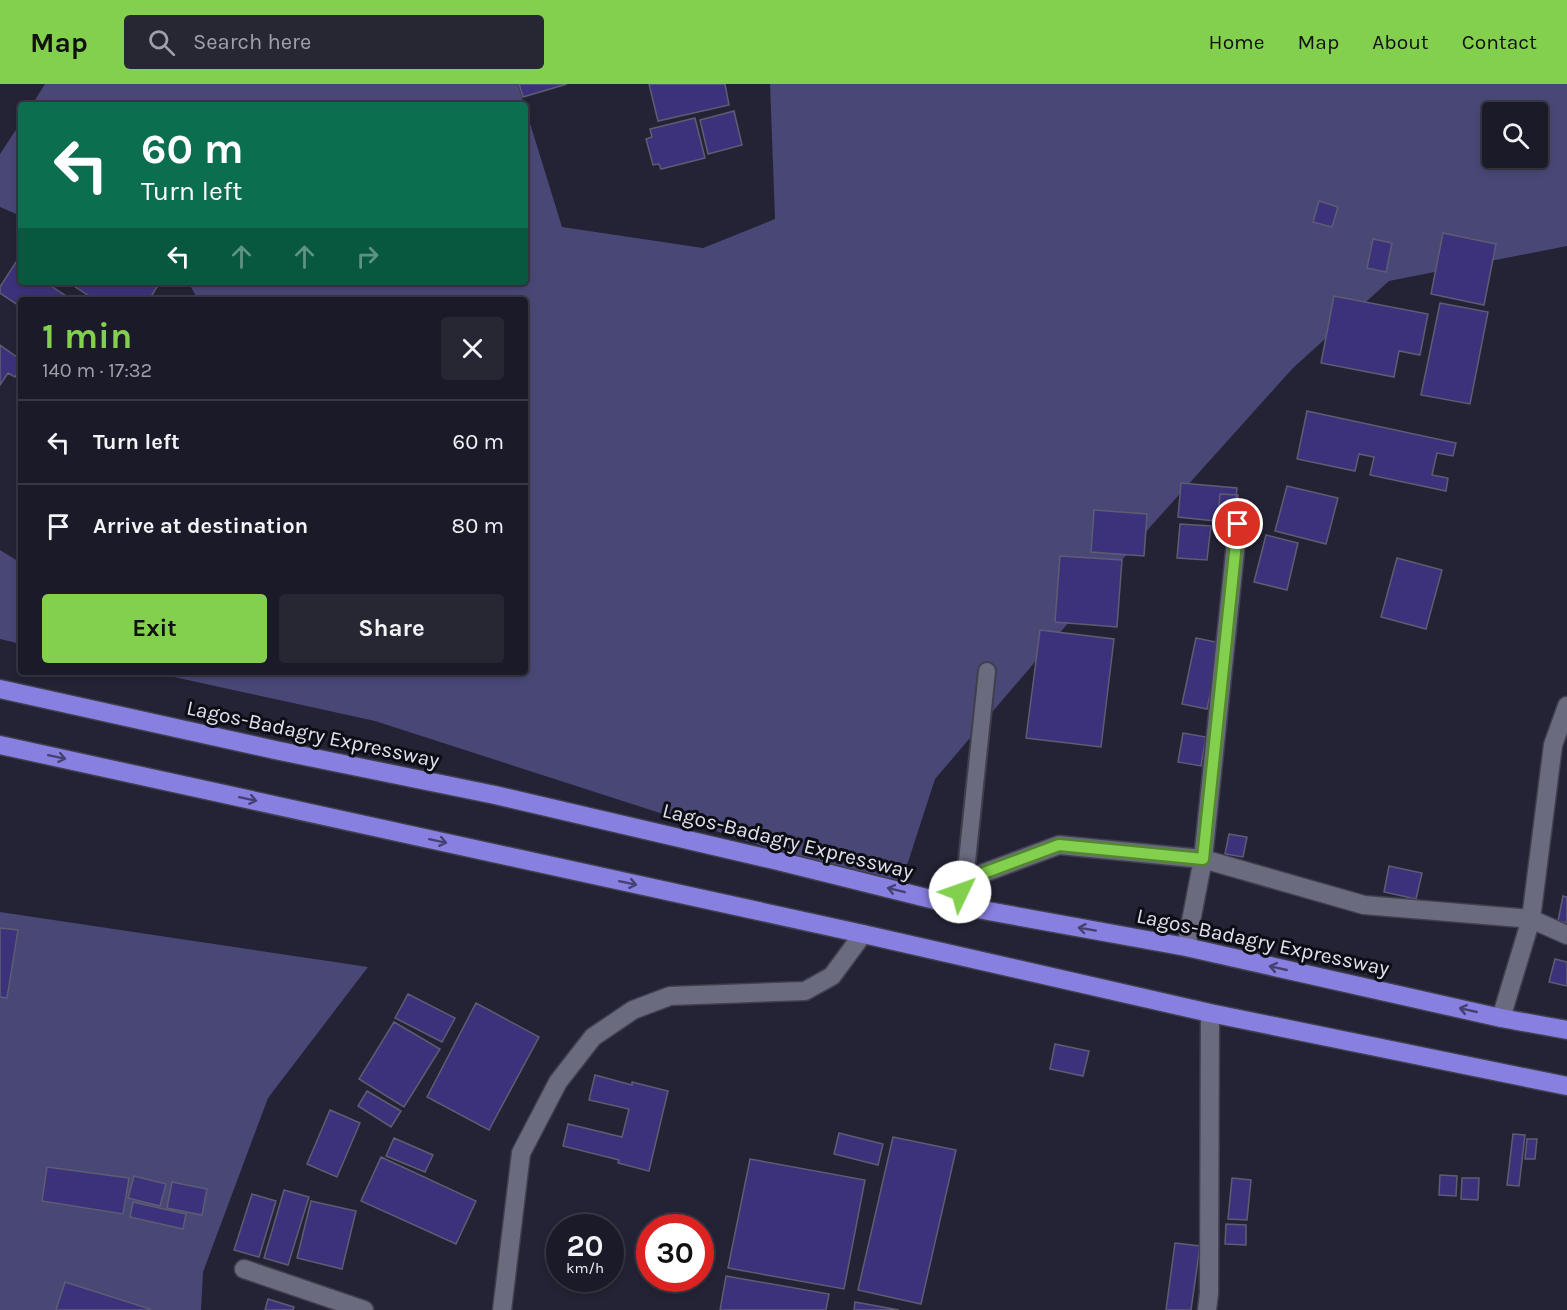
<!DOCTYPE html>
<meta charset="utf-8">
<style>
body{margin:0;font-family:Karla,sans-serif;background:#272734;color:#f1f3f6;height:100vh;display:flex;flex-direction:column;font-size:22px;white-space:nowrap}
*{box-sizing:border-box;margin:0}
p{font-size:20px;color:#9fa1a8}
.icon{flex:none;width:33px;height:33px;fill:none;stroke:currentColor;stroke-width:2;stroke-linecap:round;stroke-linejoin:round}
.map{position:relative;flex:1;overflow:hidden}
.details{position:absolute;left:18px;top:213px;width:510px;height:378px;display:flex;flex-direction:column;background:#1a1a28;border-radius:6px;box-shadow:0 3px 9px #0003,0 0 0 2px #383845}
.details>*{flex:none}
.banner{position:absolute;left:18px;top:18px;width:510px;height:183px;border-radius:6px;box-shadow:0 3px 9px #0003,0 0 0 2px #383845;background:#0b6e4f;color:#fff;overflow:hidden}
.buttons{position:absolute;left:1482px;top:18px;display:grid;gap:12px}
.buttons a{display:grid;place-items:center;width:66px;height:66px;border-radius:6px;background:#1a1a28;box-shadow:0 3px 9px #0003,0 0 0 2px #383845;font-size:30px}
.speed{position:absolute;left:546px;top:1130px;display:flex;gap:12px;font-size:30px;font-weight:700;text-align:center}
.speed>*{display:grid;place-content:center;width:78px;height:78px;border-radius:50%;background:#1a1a28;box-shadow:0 3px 9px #0003,0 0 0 2px #383845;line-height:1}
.speed small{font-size:15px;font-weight:400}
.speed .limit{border:9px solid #d22;background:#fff;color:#111}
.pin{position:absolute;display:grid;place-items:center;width:51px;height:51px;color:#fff;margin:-26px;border:3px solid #fff;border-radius:50%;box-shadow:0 2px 6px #0007}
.me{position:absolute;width:66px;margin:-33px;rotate:48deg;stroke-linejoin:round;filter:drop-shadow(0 0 4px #0008)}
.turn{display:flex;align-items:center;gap:21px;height:126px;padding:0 24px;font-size:27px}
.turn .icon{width:78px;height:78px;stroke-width:2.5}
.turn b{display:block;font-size:42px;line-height:51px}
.lanes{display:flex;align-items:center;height:57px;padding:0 24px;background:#0003;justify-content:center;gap:30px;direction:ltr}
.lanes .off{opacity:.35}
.round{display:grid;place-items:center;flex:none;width:63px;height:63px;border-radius:6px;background:#272734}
.summary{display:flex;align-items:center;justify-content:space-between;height:102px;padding:0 24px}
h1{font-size:36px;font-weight:700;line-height:45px;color:#83d04f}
.cta{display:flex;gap:12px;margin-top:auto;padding:12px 24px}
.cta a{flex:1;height:69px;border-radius:6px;background:#83d04f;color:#111;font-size:24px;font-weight:700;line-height:69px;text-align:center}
.cta a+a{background:#272734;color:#f1f3f6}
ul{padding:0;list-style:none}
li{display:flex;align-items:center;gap:18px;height:84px;padding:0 24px;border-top:2px solid #383845}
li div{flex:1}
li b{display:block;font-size:22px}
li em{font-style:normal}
header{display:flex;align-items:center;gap:36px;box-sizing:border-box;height:84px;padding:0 30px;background:#83d04f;color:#111}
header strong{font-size:28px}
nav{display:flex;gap:33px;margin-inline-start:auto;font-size:21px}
.search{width:420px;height:54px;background:#272734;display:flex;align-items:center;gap:15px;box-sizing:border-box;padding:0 21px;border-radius:6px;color:#9fa1a8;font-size:22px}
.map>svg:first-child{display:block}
.green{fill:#494776;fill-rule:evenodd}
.building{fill:#3c327c;stroke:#5d5d72;stroke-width:1.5}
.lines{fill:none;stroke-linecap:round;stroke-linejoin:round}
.service-casing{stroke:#403f4e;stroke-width:20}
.minor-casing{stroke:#403f4e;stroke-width:21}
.trunk-casing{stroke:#403f4e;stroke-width:21}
.service{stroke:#6b6b80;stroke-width:16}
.minor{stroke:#6b6b80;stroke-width:18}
.trunk{stroke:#8880e1;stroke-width:18}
.oneway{stroke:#444171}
.route-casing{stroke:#558733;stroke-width:15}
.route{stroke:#83d04f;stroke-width:10}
.labels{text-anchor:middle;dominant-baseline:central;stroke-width:6;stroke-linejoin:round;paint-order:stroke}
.street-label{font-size:21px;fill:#e0e1ed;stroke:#0d0d15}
</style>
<header>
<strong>Map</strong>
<div class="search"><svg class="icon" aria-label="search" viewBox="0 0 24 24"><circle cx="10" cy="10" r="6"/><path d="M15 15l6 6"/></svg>Search here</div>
<nav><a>Home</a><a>Map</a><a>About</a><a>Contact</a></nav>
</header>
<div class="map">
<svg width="1567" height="1226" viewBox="0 0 1567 1226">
<rect width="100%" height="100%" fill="#232335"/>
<path class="green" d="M45,0h473l6,21h-492z
M770,0h797v162l-178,35 -96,87 -142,158 -216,253 -36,111 -524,-169 -224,-49h374v-372h-327l-7,-13 -11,-5h345v-175l37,120 141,21 72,-29zM1492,28h46v46h-46z
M21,38v94l-21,-9v-53z
M0,466l21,13v81l-21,-5z
M0,828l368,55 -100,131 -65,174 -2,38h-201z"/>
<path class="building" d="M519,0h48l-44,13z
M649,0h76l4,21 -71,16z
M734,27l8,34 -34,9 -8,-34z
M695,34l10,40 -44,11 -2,-5 -6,1 -7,-26 6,-2 -2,-8z
M1319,117l19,6 -6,20 -19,-5z
M1443,149l53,11 -12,61 -53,-11z
M1373,155l19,4 -6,29 -19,-4z
M16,178l5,4v16h24l21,14 -3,4h-42v7l-21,-14v-6z
M72,198h88l-11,18h-54l-24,-16z
M1334,212l94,18 -8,41 -21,-4 -5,26 -73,-14z
M1440,219l48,9 -18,92 -49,-9z
M0,261l21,15v8l-6,9 -7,-4 -8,12z
M1307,327l149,32 -3,13 -16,-3 -5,22 16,3 -2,13 -76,-16 4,-18 -15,-3 -4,17 -58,-12z
M1181,399l56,5 -2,20h-10l-1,14 -46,-5z
M1287,402l51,12 -12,46 -51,-13z
M1220,410l18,1 -1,13 -18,-2z
M1094,426l53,4 -3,42 -53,-4z
M1180,440l31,2 -4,34 -30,-2z
M1266,451l32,8 -11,47 -33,-8z
M1060,472l62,4 -5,67 -62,-5z
M1397,474l45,12 -16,59 -45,-12z
M1040,546l74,9 -13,108 -75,-9z
M1196,554l25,5 -14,66 -25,-5z
M1183,649l23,4 -5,29 -23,-4z
M1229,750l18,3 -4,20 -18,-3z
M1389,782l33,7 -6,26 -32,-7z
M1563,812l4,1v26l-9,-2z
M0,844l18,2 -11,68 -7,-1z
M1555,875l12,3v24l-18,-4z
M408,910l47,24 -13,24 -47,-24z
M476,919l63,34 -50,93 -62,-33z
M394,938l46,27 -36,58 -45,-28z
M1055,960l34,7 -6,25 -33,-7z
M595,991l37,10v-3l36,9 -19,80 -31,-8 1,-3 -56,-14 5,-22 54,13 7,-28 -40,-9z
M367,1007l34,20 -10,16 -33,-21z
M330,1026l30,13 -23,54 -30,-13z
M839,1049l44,11 -5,21 -44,-11z
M1513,1050l12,1 -6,51 -12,-1z
M893,1053l63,13 -35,154 -63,-14z
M394,1054l39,17 -8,17 -39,-16z
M1527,1055h10l-2,20h-10z
M381,1073l95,44 -20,43 -95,-43z
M750,1075l115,21 -21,109 -116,-21z
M47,1083l82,11 -6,36 -81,-13z
M1440,1091l17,1 -1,20 -17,-1z
M134,1092l32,8 -6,22 -32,-8z
M1232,1094l19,2 -4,40 -19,-1z
M1462,1094h17l-1,22 -17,-1z
M172,1098l35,7 -5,26 -35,-7z
M284,1106l25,7 -21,68 -24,-7z
M252,1110l24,7 -17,56 -25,-7z
M311,1117l45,10 -14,58 -45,-11z
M133,1118l53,12 -3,15 -53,-12z
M1226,1140l20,1v20l-21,-1z
M1175,1159l25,3 -9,64h-25z
M726,1192l103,18 -3,16h-106z
M65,1198l85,27 -1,1h-93z
M268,1215l26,8 -1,3h-28z
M855,1218l44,8h-45z"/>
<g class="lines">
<g class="service-casing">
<path id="service" d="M965,796l22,-209"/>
</g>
<g class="minor-casing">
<path id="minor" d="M955,821l10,-25 94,-35 144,14 161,46 167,14 36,16
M1186,863l17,-88 35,-336
M1501,934l30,-99 22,-174 14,-39
M244,1185l120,41
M502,1226l19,-157 37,-71 35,-45 40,-27 37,-14 135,-5 27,-15 31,-42
M1207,1226l2,-17 1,-280"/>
</g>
<g class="trunk-casing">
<path id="trunk" d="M0,605l275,61 220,45 279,65 181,45 231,42 315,71 66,12
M0,661l863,189 347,79 357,73"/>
</g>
<use href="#service" class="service"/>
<use href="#minor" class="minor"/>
<use href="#trunk" class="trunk"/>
</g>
<defs><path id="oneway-shaft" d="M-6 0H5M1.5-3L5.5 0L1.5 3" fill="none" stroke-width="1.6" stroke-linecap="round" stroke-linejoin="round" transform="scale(1.5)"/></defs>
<g class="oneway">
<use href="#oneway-shaft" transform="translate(57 673) rotate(12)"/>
<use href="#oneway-shaft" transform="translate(248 715) rotate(12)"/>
<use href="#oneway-shaft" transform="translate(438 757) rotate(12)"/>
<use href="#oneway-shaft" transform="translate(628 799) rotate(12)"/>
<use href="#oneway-shaft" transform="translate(896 806) rotate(-166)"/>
<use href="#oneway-shaft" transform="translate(1087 845) rotate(-170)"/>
<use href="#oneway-shaft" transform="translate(1278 884) rotate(-167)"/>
<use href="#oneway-shaft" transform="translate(1468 926) rotate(-167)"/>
</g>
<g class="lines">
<g class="route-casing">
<path id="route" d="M960,808l5,-12 94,-35 144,14 35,-335"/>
</g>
<use href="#route" class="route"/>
</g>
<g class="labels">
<g class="street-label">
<text transform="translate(313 650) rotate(12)">Lagos-Badagry Expressway</text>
<text transform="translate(788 757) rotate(14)">Lagos-Badagry Expressway</text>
<text transform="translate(1263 858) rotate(12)">Lagos-Badagry Expressway</text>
</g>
</g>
</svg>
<div class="buttons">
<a><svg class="icon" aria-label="search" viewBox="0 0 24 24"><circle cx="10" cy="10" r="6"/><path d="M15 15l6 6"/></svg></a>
</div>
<div class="speed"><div>20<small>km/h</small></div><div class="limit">30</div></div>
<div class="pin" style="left:1238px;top:440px;background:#d93025"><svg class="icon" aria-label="arrive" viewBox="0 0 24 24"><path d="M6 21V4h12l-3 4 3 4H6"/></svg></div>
<svg class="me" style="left:960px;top:808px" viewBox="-20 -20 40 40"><circle r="19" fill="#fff"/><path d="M0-13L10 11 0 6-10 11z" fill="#83d04f"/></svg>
<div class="banner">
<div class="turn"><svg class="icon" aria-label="left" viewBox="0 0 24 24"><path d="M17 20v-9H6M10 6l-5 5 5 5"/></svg><div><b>60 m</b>Turn left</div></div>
<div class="lanes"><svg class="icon" aria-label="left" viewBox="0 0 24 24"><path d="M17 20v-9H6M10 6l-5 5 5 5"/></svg><svg class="icon off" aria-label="ahead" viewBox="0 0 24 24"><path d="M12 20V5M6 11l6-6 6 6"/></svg><svg class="icon off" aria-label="ahead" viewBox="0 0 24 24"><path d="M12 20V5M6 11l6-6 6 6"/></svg><svg class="icon off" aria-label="right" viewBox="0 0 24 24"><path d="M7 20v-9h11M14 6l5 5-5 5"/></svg></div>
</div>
<section class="details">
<div class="summary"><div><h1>1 min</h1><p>140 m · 17:32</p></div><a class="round"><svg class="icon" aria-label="close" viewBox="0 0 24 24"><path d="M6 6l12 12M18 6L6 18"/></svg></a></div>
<ul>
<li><svg class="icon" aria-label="left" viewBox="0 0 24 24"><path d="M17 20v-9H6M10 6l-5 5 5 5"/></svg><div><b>Turn left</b></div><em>60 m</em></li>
<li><svg class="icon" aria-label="arrive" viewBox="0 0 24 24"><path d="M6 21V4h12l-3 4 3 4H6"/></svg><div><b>Arrive at destination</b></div><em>80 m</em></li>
</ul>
<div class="cta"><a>Exit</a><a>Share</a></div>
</section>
</div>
